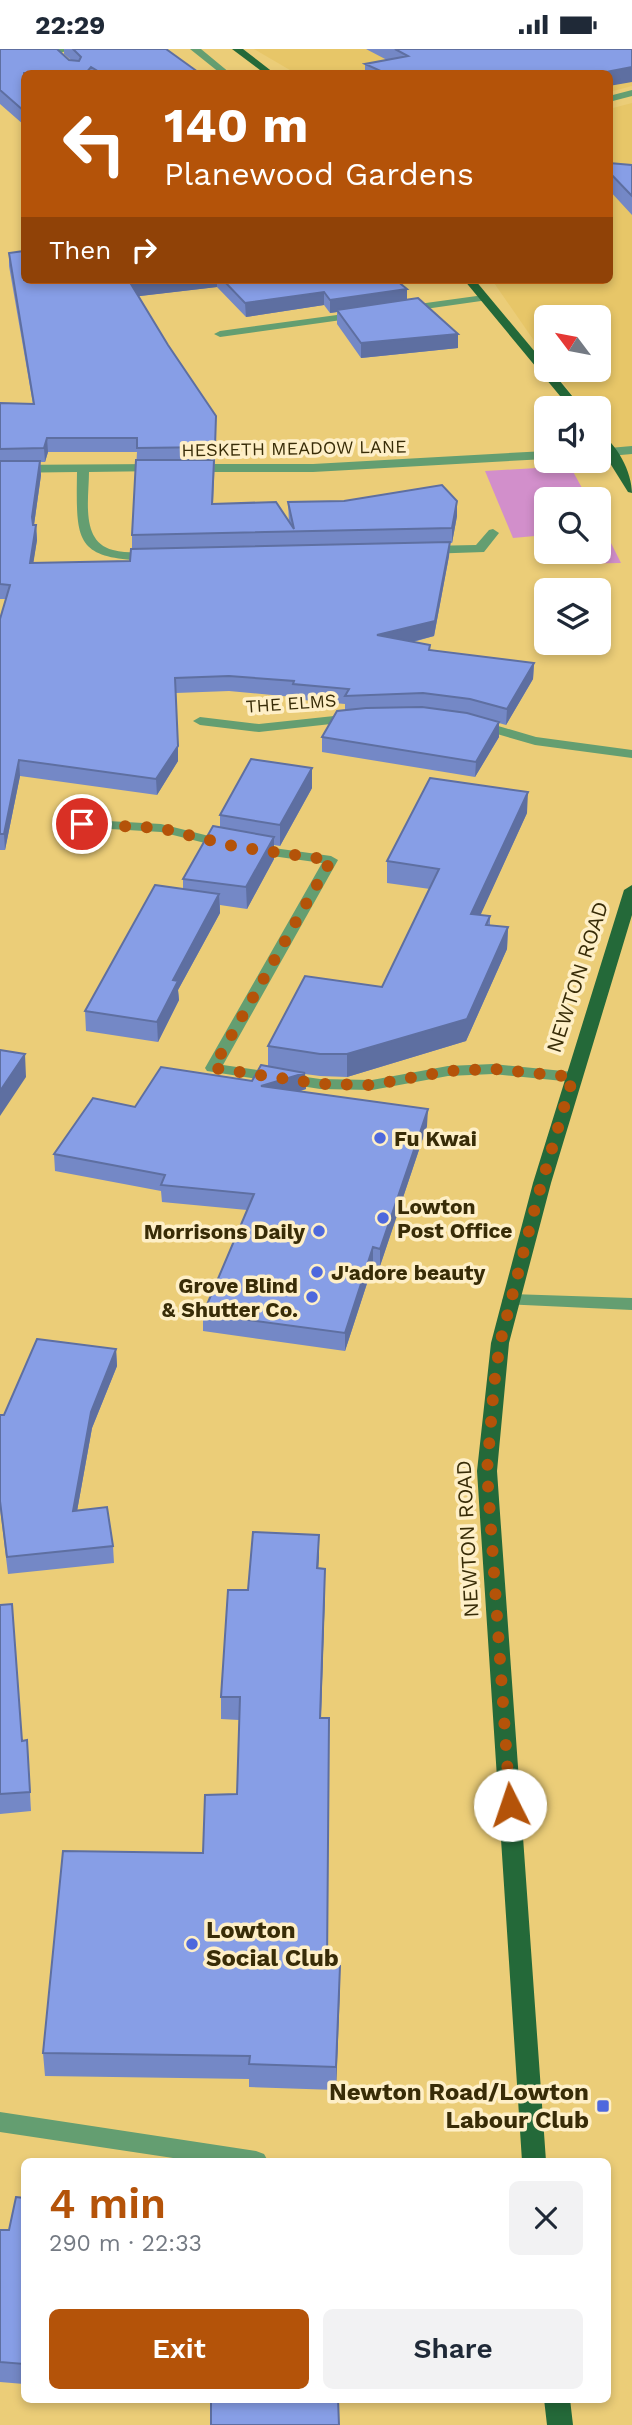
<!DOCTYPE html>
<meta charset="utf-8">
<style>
body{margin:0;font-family:"Work Sans",sans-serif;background:#f2f2f3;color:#1f2937;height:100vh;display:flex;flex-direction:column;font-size:26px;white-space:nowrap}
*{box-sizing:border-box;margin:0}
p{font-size:23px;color:#747a83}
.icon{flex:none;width:38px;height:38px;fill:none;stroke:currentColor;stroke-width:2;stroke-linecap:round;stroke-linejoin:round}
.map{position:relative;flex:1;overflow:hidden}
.side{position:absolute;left:21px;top:2109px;width:590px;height:245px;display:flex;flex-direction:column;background:#fff;border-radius:10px;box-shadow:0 4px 10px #0003}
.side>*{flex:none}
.top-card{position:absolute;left:21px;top:21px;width:592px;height:214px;border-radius:10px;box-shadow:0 4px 10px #0003;background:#b45309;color:#fff;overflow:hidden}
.needle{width:46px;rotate:302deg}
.buttons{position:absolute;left:534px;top:256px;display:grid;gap:14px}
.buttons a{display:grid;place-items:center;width:77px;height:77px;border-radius:10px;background:#fff;box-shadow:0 4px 10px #0003;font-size:35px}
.pin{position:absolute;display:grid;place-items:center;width:60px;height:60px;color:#fff;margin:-30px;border:4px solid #fff;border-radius:50%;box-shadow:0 2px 7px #0007}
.me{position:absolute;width:77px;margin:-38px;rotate:356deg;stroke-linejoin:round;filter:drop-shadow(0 0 5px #0008)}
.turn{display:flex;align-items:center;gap:24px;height:147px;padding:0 28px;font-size:32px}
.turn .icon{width:91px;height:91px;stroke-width:2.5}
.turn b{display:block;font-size:49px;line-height:60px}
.then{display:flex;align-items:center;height:66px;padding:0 28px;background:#0003;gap:14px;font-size:26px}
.round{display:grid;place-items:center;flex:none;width:74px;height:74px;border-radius:10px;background:#f2f2f3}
.summary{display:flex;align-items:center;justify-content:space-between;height:119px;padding:0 28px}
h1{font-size:42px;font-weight:600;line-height:52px;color:#b45309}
.button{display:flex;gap:14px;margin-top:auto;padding:14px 28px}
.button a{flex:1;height:80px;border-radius:10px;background:#b45309;color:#fff;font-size:28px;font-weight:600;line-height:80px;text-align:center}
.button a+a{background:#f2f2f3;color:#1f2937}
.status{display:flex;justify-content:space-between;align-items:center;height:49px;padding:0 35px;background:#fff;direction:ltr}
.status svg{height:19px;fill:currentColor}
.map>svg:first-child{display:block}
.built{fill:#e7c668}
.green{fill:#d28fcb}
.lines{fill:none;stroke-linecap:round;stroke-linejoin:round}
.minor{fill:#649e71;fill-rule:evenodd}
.major{fill:#246939;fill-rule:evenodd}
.wall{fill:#7488c6;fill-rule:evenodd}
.shaded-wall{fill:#5e6fa1}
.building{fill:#879ee6;stroke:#5e6fa1;stroke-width:2}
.route{stroke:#b45309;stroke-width:12;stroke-dasharray:0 21.6}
.poi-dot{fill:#4e68dd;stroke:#feefc7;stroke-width:2.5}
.labels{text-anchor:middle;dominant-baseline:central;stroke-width:7;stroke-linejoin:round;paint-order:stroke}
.far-street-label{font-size:18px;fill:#382c07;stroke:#feefc7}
.street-label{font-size:21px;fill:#382c07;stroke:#feefc7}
.poi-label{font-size:21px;font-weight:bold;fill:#382c07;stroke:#feefc7;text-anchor:start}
.near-poi-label{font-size:24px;font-weight:bold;fill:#382c07;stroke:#feefc7;text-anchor:start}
</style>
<div class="status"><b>22:29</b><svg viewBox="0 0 49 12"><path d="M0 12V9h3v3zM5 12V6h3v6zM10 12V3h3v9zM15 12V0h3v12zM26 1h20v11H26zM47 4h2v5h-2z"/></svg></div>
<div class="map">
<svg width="632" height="2376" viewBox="0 0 632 2376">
<rect width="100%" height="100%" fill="#ebcd78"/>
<path class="built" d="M254,0h378v37l-23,6v-19h-314z
M632,54v378l-33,-48 -1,-25h-17l-27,-39h44v-52h-52v41l-54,-78h117v-171z"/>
<path class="green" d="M570,417l18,33h-42v36l-33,3 -28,-67z
M599,470l22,44 -53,1 -7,-13h37z"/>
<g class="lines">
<path class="minor" d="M49,0h26l-16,4 21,20h-9l-22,-20z
M190,0h11l29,24h-10z
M632,41v6l-23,6v-6z
M484,246l4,1v4l-84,12 -5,-3 5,-3z
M359,263l4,1v4l-143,20 -6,-3 6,-3z
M632,397v8l-34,3v-8z
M546,402v8l-233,13h-121l-6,-4 6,-4h121z
M157,415l6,4 -2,3 -72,1c0,26 -9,70 24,78 15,4 30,1 44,4v6l-4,1c-78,-2 -77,-17 -76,-89l-77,1v-8z
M493,480l6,4 -15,19 -58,2 -6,-4 6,-4 50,-1 13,-15z
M353,665l5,1v6l-99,11 -59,-7 -7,-4 7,-4 59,7z
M478,671l58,17 96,13v8l-97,-13 -62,-18v-6z
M85,749l7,4 -2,18 71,4 76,19 94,13 7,4 -115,205 97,14 52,1 76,-14 45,-2 80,8 8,5 -8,5 -80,-8 -45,2 -76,14 -52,-1 -113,-18 -2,-3 117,-205 -85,-12 -76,-19 -84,-5 -2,-3 3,-22z
M511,1245l121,4v12l-127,-6 -3,-4z
M0,2063l256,39 8,3 4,7h-75l-193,-29z"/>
<path class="major" d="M232,0h11l31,24h-10z
M464,231h11l71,85v4h4l32,39h-12z
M598,384c19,9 34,40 34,60l-4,-1 -30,-48z
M632,836v30l-81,268 -42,160 -12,128 49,690h-24l-45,-690 14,-128 42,-160 91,-293z
M544,2350h26l3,26h-26z"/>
</g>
<path class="wall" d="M0,0l71,11 -7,-6v-5h102l32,24h-174v52l-24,-21z
M366,0h266l-23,24h-244v-9l22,-4z
M609,114l23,2v50l-23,-25z
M9,204l15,27h296l1,1 86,8v11l51,34v14l-97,10 -24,-34v-12l-7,1 -6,-8 -78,12 -29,-30 -78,9 77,134 -3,74 76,19 -1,-21 169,-1v15l-5,27h-2l-1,13 -15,80 -21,6 17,3v5l104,13 -1,16 -27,46 -7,-2v14l-24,40 -153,-25v-15l23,-27v-6l-52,-5v-2l-64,-6 -53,2 2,68 -21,34 -137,-19 -15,74h-5v-231l6,-20h-6v-196l33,1 -24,-138zM48,403h89l-5,83v13l-2,13 -97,2 4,-23 -1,-15h-2l7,-50 -1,-13h5z
M312,719v20l-32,58 -6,-1v14l-27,50 -27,-4v8l-42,77 1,10 -21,42 -72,-11 -1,-20 98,-122v-10l37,-51v-13z
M527,764l-47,102 10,1v9l18,2 -1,22 -41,92 -119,36 -27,-1 -15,-2 1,15 -6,2 127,35 -47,140 -7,-1 -28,86 -142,-20v-17l44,-104 -85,-8 -1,-11 -106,-20 -1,-17 81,-47 117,-26 16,-14v-21l114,-59 48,-98 -43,-6v-22z
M116,1300l1,17 -25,62 -15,83 36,35 1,17 -106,11 -8,-66v-93h4z
M319,1486l-1,33 7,23 -4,127 6,249 13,-1 -4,124 -87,-3v-8l-204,-3 -2,-23 160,-200 34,-59 2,-74 -18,-1v-22l27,-107z
M0,1556l22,136 5,-1 4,71 -31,3z
M24,2149v186l-24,-2v-152h9z"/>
<path class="shaded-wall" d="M632,18v15l-23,4v-13h-8z
M163,231h54v7l-85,10 -1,-13z
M407,240v14l-70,7v2l-7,1v-13z
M324,243v13l-78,12 -1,-14z
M458,285v14l-97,10v-15z
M47,389l1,14 -3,10 -1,-14z
M40,412l1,14 -8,57 -1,-15z
M457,452v15l-5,27v-15z
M36,476l1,15 -6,38 -1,-15z
M450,493l-1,14 -15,80 -58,15 1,-16z
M534,614l-1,16 -27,46 1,-16z
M499,673v15l-24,40 1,-15z
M178,697v15l-21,34 -1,-16z
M19,711l1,16 -15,74 -1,-16z
M312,719v20l-32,58v-21z
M528,743l-1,21 -56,123v-22z
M274,788v22l-27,50 -1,-22z
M219,845l1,19 -42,77 1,10 -21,42 -1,-20 16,-42z
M508,878l-1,22 -41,92 -119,36v-23z
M25,1005l1,23 -26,39v-25z
M305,1024l1,16 -45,14v-17z
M428,1060l-1,17 -47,140v-17z
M373,1198v18l-28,86v-18z
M116,1300l1,17 -25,62 -18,100 -1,-17 18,-99z
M319,1486v22l-2,34v-23z
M325,1520v22l-5,150v-23z
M340,1917v23l-4,101v-23z"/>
<path class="building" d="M0,0h57l12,11 10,1 2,-4 -8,-8h93l32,23 -8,1h-89l-10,-6 -5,6h-62v38l-24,-21z
M395,0h237v18l-31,6h-216l-20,-9 43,-8z
M609,114l23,2v31l-23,-24z
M24,202v29h139l-32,4 37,61 48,71 -1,31 -78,1v-10h-90l-3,10 -44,1v-46l34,1 -25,-151z
M223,231h97l1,1 9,-1h66l11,9 -77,11 -6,-8 -79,11z
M418,249l40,36 -97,9 -24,-33z
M136,411h78l-2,44 64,-2 18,27 -6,-27 56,-1 98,-16 15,16 -5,27 -320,7z
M0,412h40l-8,56 1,8h3l-6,38 100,-2 1,-12 319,-7 -15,79 -58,14 53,10 -1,5 105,13 -27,46 -37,-10 -47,-6 -78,3 4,-7 -56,-5 1,-3 -65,-5 -54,2 3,68 -22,33 -137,-19 -15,74h-4v-215l10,-34 -10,-1z
M422,658l45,6 32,9 -23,40 -154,-25 15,-26 29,-3z
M251,710l61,9 -32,57 -60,-10z
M430,729l98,14 -57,122 19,2 -4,9 22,2 -41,92 -120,35h-27l-52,-8 37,-70 77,11 57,-118 -52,-8z
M213,777l61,11 -28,50 -63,-8z
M155,836l64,9 -46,86 5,1 -21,41 -72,-11z
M0,1001l25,4 -25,37z
M261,1016l44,8 -44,13 167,23 -48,140 -7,-2 -28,86 -142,-19 51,-120 -93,-9 4,-10 -111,-21 39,-56 42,9 26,-40 91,14z
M37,1290l79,10 -25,63 -18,99 34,-4 6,39 -106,11 -7,-56v-86h4z
M253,1483l66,3 -2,33 8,1 -5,149h9l-2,249 13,-1 -4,101 -87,-3 1,-8 -207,-3 20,-202 140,2 2,-58 32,-1 3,-97h-19l7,-107h20z
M12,1555l10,137 5,-1 3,52 -30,2v-189z
M16,2148l8,1v166l-24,-2v-132h9z
M211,2350h127l1,26h-128z"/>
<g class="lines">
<path class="route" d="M82,775l78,4 77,19 94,13 -118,208 107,16 52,1 76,-14 45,-2 80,8 -35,119 -38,147 -6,42 -7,86 23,334"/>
</g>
<g class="poi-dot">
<circle cx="380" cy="1089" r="7"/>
<circle cx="383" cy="1169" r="7"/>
<circle cx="319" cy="1182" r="7"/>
<circle cx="317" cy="1223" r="7"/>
<circle cx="312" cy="1248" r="7"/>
<circle cx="192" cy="1895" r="7"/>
<rect x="596" y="2050" width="14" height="14" rx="3.5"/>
</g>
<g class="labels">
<g class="far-street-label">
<text transform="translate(294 399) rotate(-1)">HESKETH MEADOW LANE</text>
<text transform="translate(291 654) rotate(-4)">THE ELMS</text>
</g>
<g class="street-label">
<text transform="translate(577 928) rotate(-72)">NEWTON ROAD</text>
<text transform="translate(467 1490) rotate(-93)">NEWTON ROAD</text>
</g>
<g class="poi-label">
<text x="394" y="1089">Fu Kwai</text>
<text x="397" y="1157">Lowton<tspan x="397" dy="24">Post Office</tspan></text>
<text x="305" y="1182" text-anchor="end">Morrisons Daily</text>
<text x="331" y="1223">J'adore beauty</text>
<text x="298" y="1236" text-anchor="end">Grove Blind<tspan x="298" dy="24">&amp; Shutter Co.</tspan></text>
</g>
<g class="near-poi-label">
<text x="206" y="1881">Lowton<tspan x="206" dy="28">Social Club</tspan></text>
<text x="589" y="2043" text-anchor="end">Newton Road/Lowton<tspan x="589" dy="28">Labour Club</tspan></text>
</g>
</g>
</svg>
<div class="buttons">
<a><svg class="needle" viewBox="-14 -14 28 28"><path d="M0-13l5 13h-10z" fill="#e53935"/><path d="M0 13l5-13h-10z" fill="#747a83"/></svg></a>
<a><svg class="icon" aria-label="sound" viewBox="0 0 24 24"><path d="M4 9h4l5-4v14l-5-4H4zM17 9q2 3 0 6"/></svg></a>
<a><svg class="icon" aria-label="search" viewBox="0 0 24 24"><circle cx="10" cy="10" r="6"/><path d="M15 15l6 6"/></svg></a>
<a><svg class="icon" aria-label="layers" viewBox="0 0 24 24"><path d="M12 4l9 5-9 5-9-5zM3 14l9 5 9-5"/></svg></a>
</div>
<div class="pin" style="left:82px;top:775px;background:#d93025"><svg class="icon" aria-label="arrive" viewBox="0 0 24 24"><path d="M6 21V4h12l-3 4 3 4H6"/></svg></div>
<svg class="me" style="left:510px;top:1756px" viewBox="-20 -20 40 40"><circle r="19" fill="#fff"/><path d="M0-13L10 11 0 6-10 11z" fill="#b45309"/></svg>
<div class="top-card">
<div class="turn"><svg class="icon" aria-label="left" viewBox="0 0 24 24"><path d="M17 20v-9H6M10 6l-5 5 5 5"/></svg><div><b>140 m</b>Planewood Gardens</div></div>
<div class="then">Then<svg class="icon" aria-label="right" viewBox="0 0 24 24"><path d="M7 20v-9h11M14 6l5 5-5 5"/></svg></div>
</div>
<section class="side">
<div class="summary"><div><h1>4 min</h1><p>290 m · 22:33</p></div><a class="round"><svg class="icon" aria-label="close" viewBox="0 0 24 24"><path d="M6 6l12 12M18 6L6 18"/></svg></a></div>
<div class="button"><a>Exit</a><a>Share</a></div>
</section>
</div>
